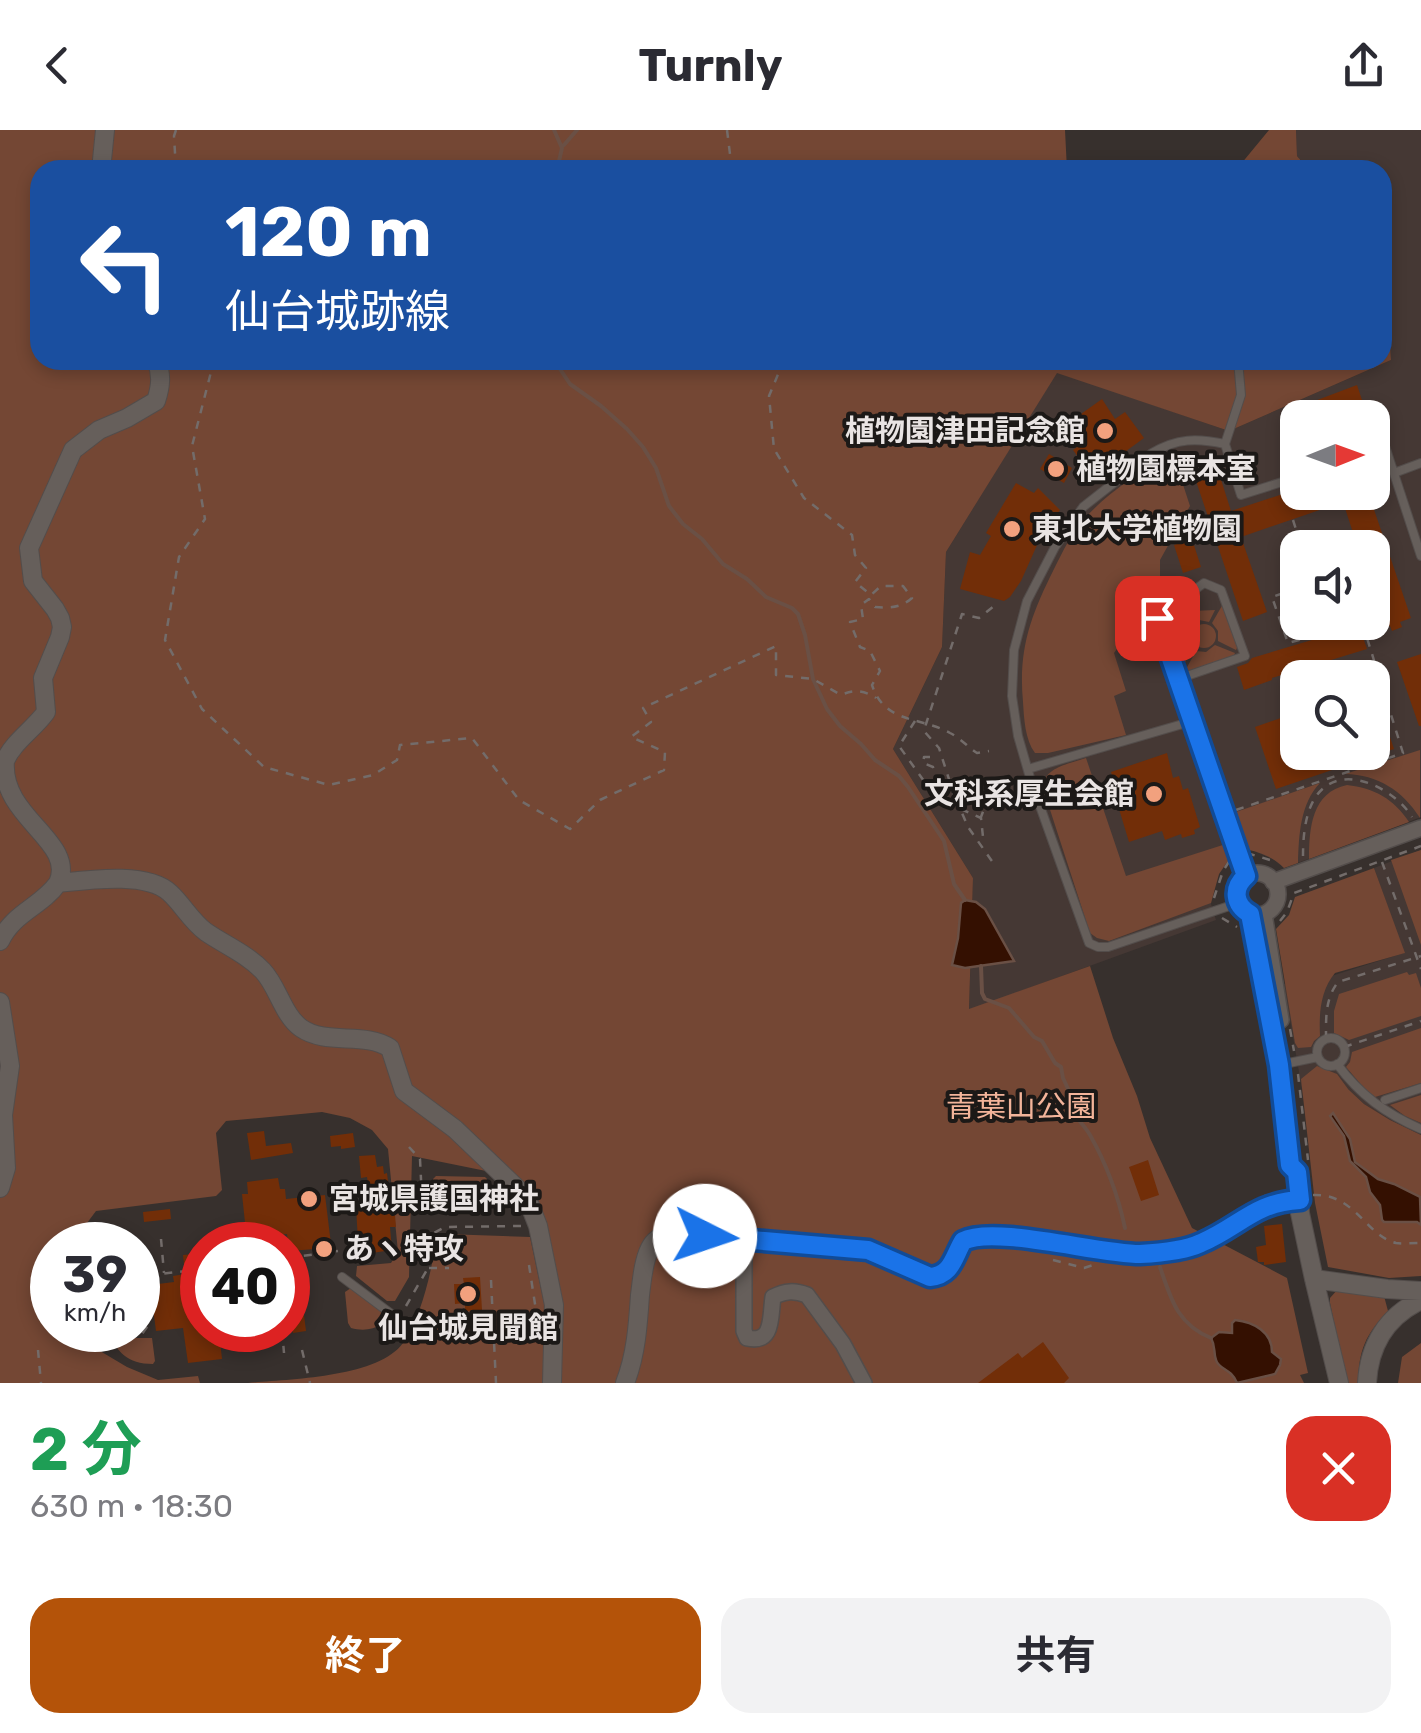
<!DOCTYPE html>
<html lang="ja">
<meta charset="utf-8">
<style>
body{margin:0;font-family:Rubik,"Noto Sans JP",sans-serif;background:#f2f2f3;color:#2b2b33;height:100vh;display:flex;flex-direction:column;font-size:38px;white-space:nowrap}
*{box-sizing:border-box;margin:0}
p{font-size:32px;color:#7c7c81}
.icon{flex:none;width:55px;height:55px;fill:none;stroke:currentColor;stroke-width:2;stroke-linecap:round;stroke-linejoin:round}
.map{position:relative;height:1253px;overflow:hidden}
.details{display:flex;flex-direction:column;background:#fff;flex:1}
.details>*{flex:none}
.banner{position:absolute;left:30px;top:30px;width:1362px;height:210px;border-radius:30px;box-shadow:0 5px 15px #0003;background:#1a4fa0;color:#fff;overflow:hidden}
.needle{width:65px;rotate:89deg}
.buttons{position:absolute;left:1280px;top:270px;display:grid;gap:20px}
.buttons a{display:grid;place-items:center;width:110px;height:110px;border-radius:20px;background:#fff;box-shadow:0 5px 15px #0003;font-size:50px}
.speed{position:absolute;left:30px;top:1092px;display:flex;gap:20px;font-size:50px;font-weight:700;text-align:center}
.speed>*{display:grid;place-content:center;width:130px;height:130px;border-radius:50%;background:#fff;box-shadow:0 5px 15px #0003;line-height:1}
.speed small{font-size:25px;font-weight:400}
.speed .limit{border:15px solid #d22;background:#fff;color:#111}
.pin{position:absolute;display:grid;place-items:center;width:85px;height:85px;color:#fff;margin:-42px;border-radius:20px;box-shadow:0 5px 15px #0006}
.me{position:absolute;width:110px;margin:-55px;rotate:94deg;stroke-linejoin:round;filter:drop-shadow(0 0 8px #0008)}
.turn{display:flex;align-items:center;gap:35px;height:210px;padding:0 30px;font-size:45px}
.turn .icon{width:130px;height:130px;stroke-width:2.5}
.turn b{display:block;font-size:70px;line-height:85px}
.round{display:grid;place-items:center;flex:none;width:105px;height:105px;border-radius:30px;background:#f2f2f3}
.summary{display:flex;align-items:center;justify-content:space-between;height:170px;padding:0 30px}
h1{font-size:60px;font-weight:700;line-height:75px;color:#1e9e55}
.action{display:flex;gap:20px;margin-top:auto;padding:20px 30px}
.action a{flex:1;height:115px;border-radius:30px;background:#b45309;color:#fff;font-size:40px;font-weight:700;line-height:115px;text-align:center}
.action a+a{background:#f2f2f3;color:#2b2b33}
header{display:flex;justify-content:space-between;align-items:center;height:130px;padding:0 30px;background:#fff;font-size:45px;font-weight:700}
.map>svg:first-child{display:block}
.built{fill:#453834;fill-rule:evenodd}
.green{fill:#744734}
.water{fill:#341001;stroke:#6a5045;stroke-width:2.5}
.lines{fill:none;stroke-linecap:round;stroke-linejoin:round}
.stream{stroke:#6a5045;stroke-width:4}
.building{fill:#722e08}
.service-casing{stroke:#534d4b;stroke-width:10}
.minor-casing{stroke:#534d4b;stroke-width:18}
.tertiary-casing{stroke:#534d4b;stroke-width:20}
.path{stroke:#736c6a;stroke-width:2.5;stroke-dasharray:8 8;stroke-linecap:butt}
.service{stroke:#665f5b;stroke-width:8}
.minor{stroke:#665f5b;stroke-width:15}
.tertiary{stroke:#665f5b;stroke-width:18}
.route-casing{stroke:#114b97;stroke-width:25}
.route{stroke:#1a73e8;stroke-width:18}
.poi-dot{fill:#f2a17e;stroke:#1c1917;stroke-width:4}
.labels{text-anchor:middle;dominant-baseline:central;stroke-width:8;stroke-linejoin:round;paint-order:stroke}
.poi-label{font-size:30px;font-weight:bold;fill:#e9e4e3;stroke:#1c1917;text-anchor:start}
.park-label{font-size:30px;fill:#f3b49a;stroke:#1c1917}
</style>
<header><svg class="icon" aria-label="back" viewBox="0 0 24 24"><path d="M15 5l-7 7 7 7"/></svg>Turnly<svg class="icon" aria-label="share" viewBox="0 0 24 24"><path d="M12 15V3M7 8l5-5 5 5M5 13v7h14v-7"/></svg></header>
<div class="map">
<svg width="1421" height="1253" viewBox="0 0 1421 1253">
<rect width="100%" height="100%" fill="#37302d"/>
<path class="built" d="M1296,0h125v687l-137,51 -11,-9 -24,-10 -17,6 -13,19 -6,18 -2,12 5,16 -247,90 4,-132 -80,-129 49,-102 4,-95 111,-180 172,59 162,-71 -6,-101 -3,-4v-85h-73l-12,-14zM1298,288h74v74h-74zM1298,418h74v74h-74zM1298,548h74v74h-74z
M1421,720v285l-31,-15 -26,-16 -16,-15 -44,12 -20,-117 19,1 101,-32 -30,-85z"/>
<path class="green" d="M0,0h1065l2,40h-1027v190h1342l1,-105 2,4 6,101 -162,71 -172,-58 -111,179 -4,95 -49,102 80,129 -4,131 121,-43 23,72 24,58 13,42 42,90 95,50 21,95 -8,2 4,8h-744l-16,-156 -53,-55 -79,-16 -3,121 -14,24h-8l-31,-25 1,-10 34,-3 7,-11 -10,-103 -16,-19 -22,-12 -28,-6 -96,9 -10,12 6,57 -6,6 -120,15 -9,12 1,22h-36v85h42l1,18 32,19 31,13 40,-4 2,7h-200z
M1269,0h27l1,26 12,14h-73z
M1173,324l17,52 -30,54v28l-46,65 12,38 -12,5 12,39 -78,18h-13c-10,-13 -11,-35 -12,-51 -5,-53 8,-87 31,-133 9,-18 18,-37 32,-52 22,-24 58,-49 87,-63z
M1223,474l15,42 -2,4 -18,-9v-10l-6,-8z
M1215,480l-6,12 -10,-2 -9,7 -23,-11 3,-4z
M1166,490l21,12v9l6,7 -11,20 -18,-46z
M1192 506a12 12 0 1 1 24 0a12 12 0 1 1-24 0Z
M1215,515l20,8 -2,4 -45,14 -2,-2 10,-18 10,1z
M1420,620v68c-18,-28 -42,-43 -75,-44z
M1086,628l40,118 103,-33 3,12 -13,19 -8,29 -102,38 -12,-3 -7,-5 -48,-148c6,-19 27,-21 44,-27z
M1320,653c-20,21 -21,52 -22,80l-14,5c-10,-10 -26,-18 -40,-18l-11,-37z
M1347,655c27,3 47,14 62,37l-100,37c0,-31 3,-67 38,-74z
M1421,720v95l-30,-85z
M1374,738l31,85 -70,20c-15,18 -16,41 -15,63l-6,5 -3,6 -13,1 -3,-5 -19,-114 13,-14 6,-18z
M1407,842l2,3 7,-2 5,15v28l-72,24 -15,-7v-22l5,-17z
M1421,898v55l-46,14 -11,-9 -18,-21 4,-5 2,-10z
M1317,936l20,8 11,15 16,15 26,16 31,15v141l-32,2 -61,-11 -13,-64 -14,-124z
M1421,965v28l-16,-7 -15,-11z
M436,1046l49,1 2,2 -1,23 -4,2 -49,-1v-24z
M445,1104l85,3 14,66 -1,80h-295c40,-4 130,-5 155,-40 18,-25 29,-73 33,-103z
M351,1158l32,25 -1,11c-9,6 -20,7 -31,4l-3,-5 -3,-31z
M1338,1159l46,7 4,15c-23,24 -29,39 -30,72h-11l-17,-80v-5z
M107,1200h21l3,8h21l3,23 -2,3c-26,0 -36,-12 -46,-34z
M1421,1213v40h-23l4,-26z"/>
<path class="water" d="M965,770l11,2 9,7 29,52 -49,7 -13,-3 6,-27 3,-35z
M1333,983l17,26 5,23 23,17 16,5 26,13 1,28 -4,-3h-33l-2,-2 -2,-15 -10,-13 -4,-15 -16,-16 -6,-25 -14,-20z
M1235,1190c19,2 37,12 37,32l9,7 -1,6 -5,9 -38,9c-6,-15 -18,-13 -21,-23 -3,-9 0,-13 -5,-22l8,-6 13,1v-10z"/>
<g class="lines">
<path class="stream" d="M554,0l8,18 -5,22
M564,15l13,-15
M554,230l16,24 31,22 26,23 16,18 13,21 13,38 14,18 19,15 21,25 24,15 19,18 26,11 6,6 7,21 8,44 14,30 13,17 21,18 14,16 24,16 9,11 36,54 10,43 11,16
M981,836l1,27 3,6 24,9 25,29 8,4 13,22 6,4 2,11 7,15c-4,20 11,26 20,42 17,30 28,60 35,93
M1160,1137c11,32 17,57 51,71"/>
</g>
<path class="building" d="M1357,255l11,33h-50l-6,-16z
M1102,269l13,20 10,-7 19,26 -52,38 -19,-26 8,-6 -14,-20z
M1049,324l23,14 -8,15 -24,-14z
M1217,337l14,44 67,-22v3h70l43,126 -11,4 2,5 -10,4 -2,-5 -5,1 -13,-38v-41h-14l-15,-46 -102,35 26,75 -24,9 -49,-146z
M1016,353l18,10 4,-5 22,22 -18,24 -21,47 -11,16 -6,4 -44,-12 10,-37 10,3 11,-19 -5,-3z
M1192,409l9,28 -18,6 -9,-28z
M1358,493l9,26 -95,29v2l-28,10 -7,-23 11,-4 4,-5 80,-24 -1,-2z
M1421,524v72h-2l-22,-64z
M1372,560h2l20,59 -118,40 -21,-62 43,-15v40h74z
M1167,623l6,25 6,-2 4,14 5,-2 12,39 -6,3 1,4 -13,4 -1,-4 -16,6 -3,-9 -33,11 -13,-43 3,-1 -8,-26z
M264,1001l2,15 25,-3 2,10 -42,7 -4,-27z
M353,1003l2,14 -14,2v-3l-10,1 -1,-11z
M375,1025l2,12 6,-1 1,8 3,-1 5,43 3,-1 1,12h-6l2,23 -20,3v6l-13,1v-6l-8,1 -2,-13 9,-1 -2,-34 15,-2 -4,-28 -6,1 -2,-22z
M1148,1030l11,35 -18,6 -12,-34z
M278,1048l2,11h5l1,10 39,-4 6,49 -16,2 1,3 -27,2 -2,-17 -29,4 -1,-8 -11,2 -4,-38h6l-1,-12z
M170,1079l1,10 -27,3 -1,-10z
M1282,1094l4,38 -22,3v-3h-6l-2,-15 10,-2 -2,-19z
M194,1124l3,24h5v52h55l1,7 -38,4 2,18 -34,4 -5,-35 -27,3 -6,-46 24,-3 -1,-6 12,-2 -2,-19z
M480,1147l2,33 -17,1v-8l-10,1 -1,-20h10l-1,-6z
M304,1185l2,16 -13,2 -2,-16z
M1043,1212l26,36 -5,5h-86l40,-30 4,5z"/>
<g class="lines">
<g class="service-casing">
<path id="service" d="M1225,314l16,-49 -3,-35
M1372,317l12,-4 37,113
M1394,343l27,-10
M1178,549l67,-23 -24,-66 -17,-7 -47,35 89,259
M1028,639l165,-48
M1238,773l-130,44h-10l-9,-4 -58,-162 -13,-45 -6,-40 2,-46 13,-49 28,-54 28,-40 69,-54c25,-15 45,-15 73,-9l16,51 57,-18
M1317 922a14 14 0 1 1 28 0a14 14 0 1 1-28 0Z
M1289,933l29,-6
M1337,934c23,31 49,50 84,65
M1385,970l36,-12
M342,1147l56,42"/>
</g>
<g class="minor-casing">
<path id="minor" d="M1236 764a21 21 0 1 1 42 0a21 21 0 1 1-42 0Z
M1273,752l148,-54
M1251,784l28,151 12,100 6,7
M1264,784l17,106
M744,1108v93l3,7c27,6 23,-21 26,-41 12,-6 21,-7 34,-2l36,49 21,39"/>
</g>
<g class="tertiary-casing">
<path id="tertiary" d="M101,40l4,-40
M58,753c29,-3 89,-12 112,10 13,12 21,28 36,39 19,13 41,22 57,39 15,16 20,44 38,57 26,18 63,3 89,20l14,43 51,38 72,69 11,28 16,79 -2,78
M58,753c19,-42 -58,-65 -53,-122 8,-19 29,-32 41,-49l-3,-34 17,-41 2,-10 -2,-9 -5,-9 -22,-28 -4,-33 44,-98 26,-20 28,-12 29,-17c5,-15 6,-27 0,-41
M0,811c14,-29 41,-34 58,-58
M0,872l10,64 -7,49 3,53 -6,20
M1297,1042l3,41 14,66 25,104
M1314,1149l73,10 34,2
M625,1253c11,-28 13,-58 15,-88 2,-15 3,-33 10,-47 4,-8 10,-11 18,-15l200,17 62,27c22,-2 23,-19 33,-36l12,-6 33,2 101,15 34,2 40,-5 18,-5 67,-40 31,-4
M1367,1253c2,-38 20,-67 54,-83"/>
</g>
<path class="path" d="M176,0l-2,6 2,34
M727,0l5,40
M205,230l6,12 -19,74 13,73 -26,38 -14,83 37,69 62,58 65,18 44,-10 24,-15 3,-15 72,-7 47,62 51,29 30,-29 64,-30 1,-18 -34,-15 20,-15 -8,-14 133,-62v29l37,4 28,16c14,-6 22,-5 35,3
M784,230l-15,36 5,53 30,49 48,37 3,20 11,13 -11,14 16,13 10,-9h22l9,12c-11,10 -23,10 -37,9l-6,-8 -8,6 2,14 -13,3 10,25 10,4 10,20 -8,14c13,39 47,31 78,48 10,5 18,14 27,20l12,-2
M1293,390l9,28
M1298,458l-26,9 16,46 11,-3 4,-18
M915,591l-16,25 35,49 21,3 -16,-50 -15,-17 2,-7 36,-110 17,4 15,-12
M930,627h-6l-1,6 10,4 8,26
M976,651l8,28 -3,8
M956,669l12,28 26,37
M961,679l20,9 2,19 -4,4
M1236,680l167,-57 -41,-131
M1247,723l23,7 6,5
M1303,726c0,-19 2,-45 14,-61 25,-34 78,-6 95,22
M1382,732l39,107
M1214,768l9,-27 7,-11
M1222,788l15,9
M1280,791l7,-9 7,-19 127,-47
M1290,899l4,22
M1326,909c0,-21 -1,-40 12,-57l83,-26
M1344,917l77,-26
M1298,944l10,86
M409,1017l11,12 2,40
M1313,1065c42,-2 53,41 83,48 8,1 17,0 25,0
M161,1109l3,34
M271,1109l1,6
M288,1128l50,-7
M1053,1130l31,8 9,-3
M529,1135l8,52
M429,1138h20
M491,1150l5,103
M406,1176l22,-38 6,-35 11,-6 76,-1
M282,1200l2,23
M99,1215l8,-9 35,-2 7,-10 -5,-48 58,-7
M38,1220l3,33
M302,1220l8,33"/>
<use href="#service" class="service"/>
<use href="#minor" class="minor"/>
<use href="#tertiary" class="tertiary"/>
</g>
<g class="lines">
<g class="route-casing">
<path id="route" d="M705,1106l163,14 62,27c22,-2 23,-19 33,-36 31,-16 135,13 177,13 19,-1 44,-3 61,-11 38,-16 54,-41 99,-43l-3,-28 -7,-7 -11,-100 -29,-151c-16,-9 -18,-26 -4,-38l-89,-258"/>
</g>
<use href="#route" class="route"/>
</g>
<g class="poi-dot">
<circle cx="1105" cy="301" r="10"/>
<circle cx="1056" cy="339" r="10"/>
<circle cx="1012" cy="399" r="10"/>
<circle cx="1154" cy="664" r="10"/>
<circle cx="309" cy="1069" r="10"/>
<circle cx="324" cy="1119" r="10"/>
<circle cx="468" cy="1164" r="10"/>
</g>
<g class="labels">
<g class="poi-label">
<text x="1085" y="301" text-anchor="end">植物園津田記念館</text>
<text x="1076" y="339">植物園標本室</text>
<text x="1032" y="399">東北大学植物園</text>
<text x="1134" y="664" text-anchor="end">文科系厚生会館</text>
<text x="329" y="1069">宮城県護国神社</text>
<text x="344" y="1119">あヽ特攻</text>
<text x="468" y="1198" text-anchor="middle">仙台城見聞館</text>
</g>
<g class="park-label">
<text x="1021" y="977">青葉山公園</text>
</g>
</g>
</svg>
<div class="buttons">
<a><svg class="needle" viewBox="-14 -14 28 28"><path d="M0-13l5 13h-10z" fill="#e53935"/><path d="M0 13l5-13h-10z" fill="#7c7c81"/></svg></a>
<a><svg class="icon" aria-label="sound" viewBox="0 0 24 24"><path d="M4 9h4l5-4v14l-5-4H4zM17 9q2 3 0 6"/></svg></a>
<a><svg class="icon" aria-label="search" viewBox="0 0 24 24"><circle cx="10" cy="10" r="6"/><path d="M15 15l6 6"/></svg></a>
</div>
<div class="speed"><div>39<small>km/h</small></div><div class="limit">40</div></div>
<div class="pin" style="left:1157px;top:488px;background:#d93025"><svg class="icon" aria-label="arrive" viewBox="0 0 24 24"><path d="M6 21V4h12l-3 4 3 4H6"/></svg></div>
<svg class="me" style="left:705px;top:1106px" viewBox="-20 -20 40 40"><circle r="19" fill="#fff"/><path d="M0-13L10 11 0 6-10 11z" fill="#1a73e8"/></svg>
<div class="banner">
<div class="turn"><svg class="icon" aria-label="left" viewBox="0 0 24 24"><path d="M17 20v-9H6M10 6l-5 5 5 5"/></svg><div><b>120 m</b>仙台城跡線</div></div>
</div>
</div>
<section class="details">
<div class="summary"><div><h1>2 分</h1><p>630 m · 18:30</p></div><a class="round" style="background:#d93025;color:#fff"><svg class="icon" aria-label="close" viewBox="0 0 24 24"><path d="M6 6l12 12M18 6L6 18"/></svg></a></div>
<div class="action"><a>終了</a><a>共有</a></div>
</section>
